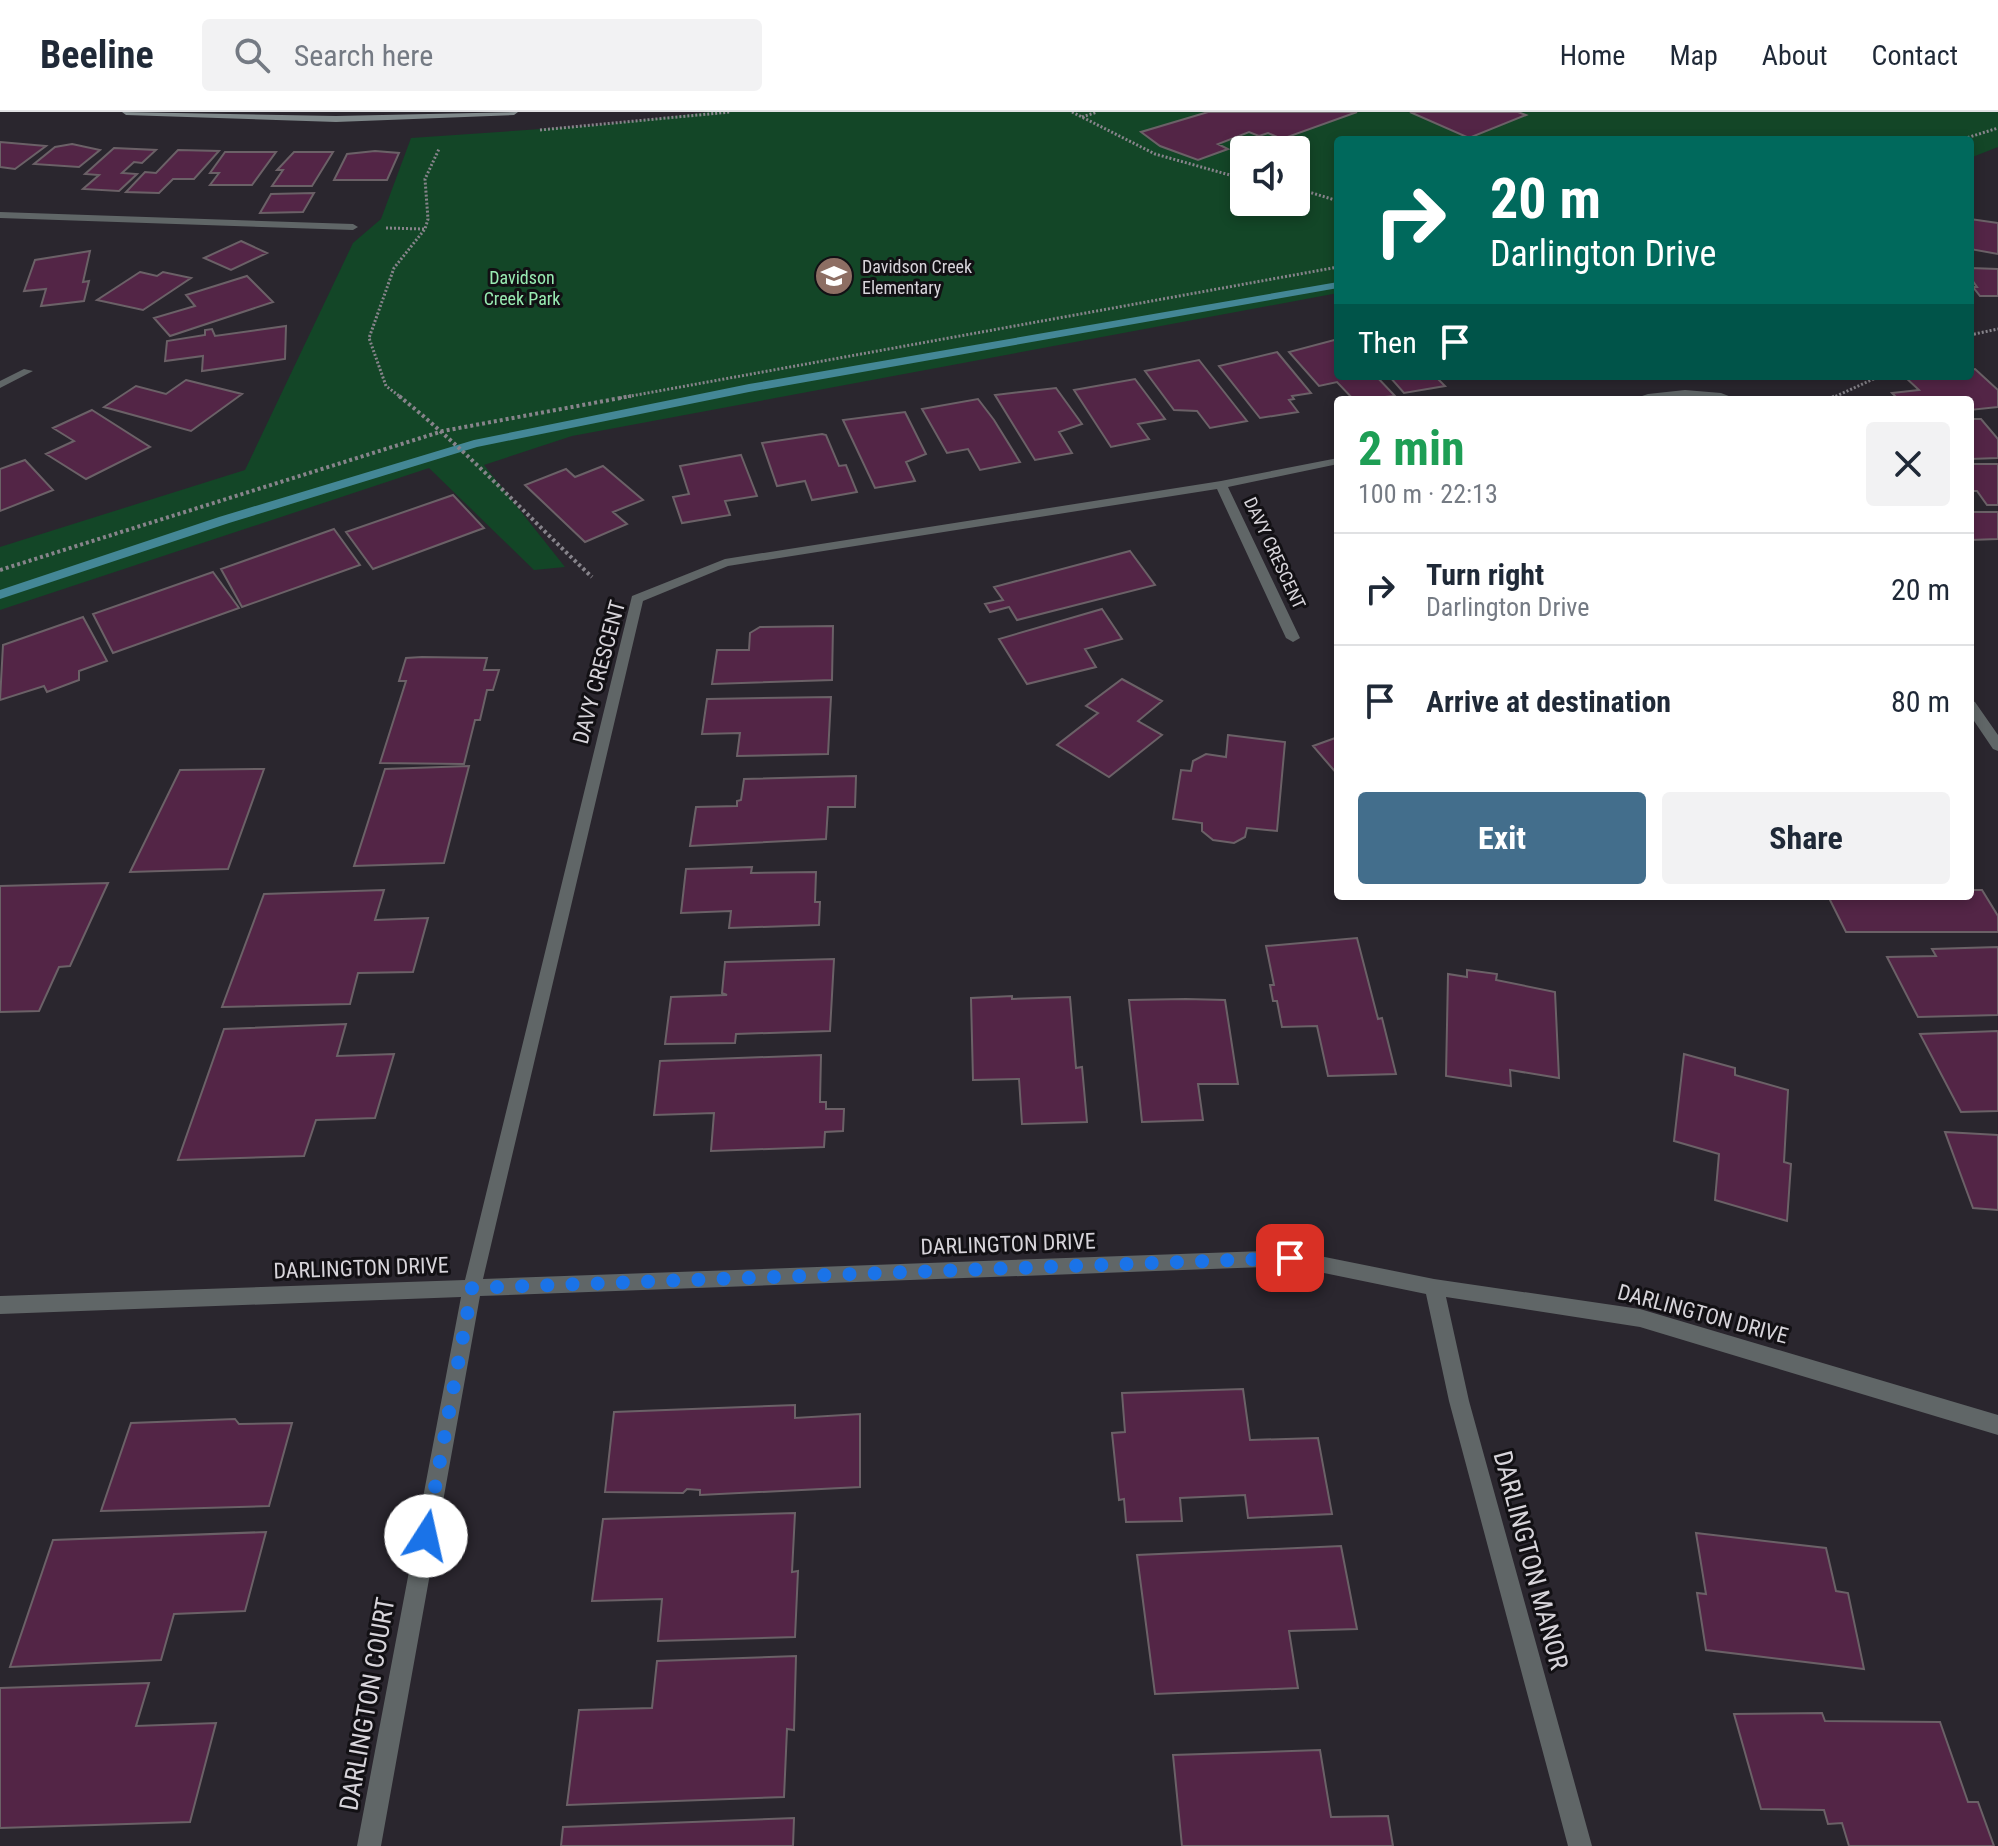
<!DOCTYPE html>
<meta charset="utf-8">
<style>
body{margin:0;font-family:"Roboto Condensed",sans-serif;background:#f2f2f3;color:#1f2937;height:100vh;display:flex;flex-direction:column;font-size:30px;white-space:nowrap}
*{box-sizing:border-box;margin:0}
p{font-size:26px;color:#747a83}
.icon{flex:none;width:44px;height:44px;fill:none;stroke:currentColor;stroke-width:2;stroke-linecap:round;stroke-linejoin:round}
.map{position:relative;flex:1;overflow:hidden}
.sheet{position:absolute;left:1334px;top:284px;width:640px;height:504px;display:flex;flex-direction:column;background:#fff;border-radius:8px;box-shadow:0 4px 12px #0003}
.sheet>*{flex:none}
.hud{position:absolute;left:1334px;top:24px;width:640px;height:244px;border-radius:8px;box-shadow:0 4px 12px #0003;background:#00695c;color:#fff;overflow:hidden}
.fabs{position:absolute;left:1230px;top:24px;display:grid;gap:16px}
.fabs a{display:grid;place-items:center;width:80px;height:80px;border-radius:8px;background:#fff;box-shadow:0 4px 12px #0003;font-size:40px}
.pin{position:absolute;display:grid;place-items:center;width:68px;height:68px;color:#fff;margin:-34px;border-radius:16px;box-shadow:0 4px 12px #0006}
.me{position:absolute;width:88px;margin:-44px;rotate:10deg;stroke-linejoin:round;filter:drop-shadow(0 0 6px #0008)}
.turn{display:flex;align-items:center;gap:28px;height:168px;padding:0 24px;font-size:36px}
.turn .icon{width:104px;height:104px;stroke-width:2.5}
.turn b{display:block;font-size:56px;line-height:68px}
.then{display:flex;align-items:center;height:76px;padding:0 24px;background:#0003;gap:16px;font-size:30px}
.round{display:grid;place-items:center;flex:none;width:84px;height:84px;border-radius:8px;background:#f2f2f3}
.summary{display:flex;align-items:center;justify-content:space-between;height:136px;padding:0 24px}
h1{font-size:48px;font-weight:700;line-height:60px;color:#1e9e55}
.button{display:flex;gap:16px;margin-top:auto;padding:16px 24px}
.button a{flex:1;height:92px;border-radius:8px;background:#436e8c;color:#fff;font-size:32px;font-weight:700;line-height:92px;text-align:center}
.button a+a{background:#f2f2f3;color:#1f2937}
ul{padding:0;list-style:none}
li{display:flex;align-items:center;gap:24px;height:112px;padding:0 24px;border-top:2px solid #e0e1e3}
li div{flex:1}
li b{display:block;font-size:30px}
li em{font-style:normal}
header{display:flex;align-items:center;gap:48px;box-sizing:border-box;height:112px;padding:0 40px;background:#fff;border-bottom:2px solid #e0e1e3}
header strong{font-size:38px}
nav{display:flex;gap:44px;margin-inline-start:auto;font-size:28px}
.search{width:560px;height:72px;background:#f2f2f3;display:flex;align-items:center;gap:20px;box-sizing:border-box;padding:0 28px;border-radius:8px;color:#747a83;font-size:30px}
.map>svg:first-child{display:block}
.green{fill:#134627;fill-rule:evenodd}
.lines{fill:none;stroke-linecap:round;stroke-linejoin:round}
.stream{fill:#448796;fill-rule:evenodd}
.building{fill:#532546;stroke:#6b6167;stroke-width:2}
.path-far1{stroke:#87848b;stroke-width:3;stroke-dasharray:2 2;stroke-linecap:butt}
.path{stroke:#87848b;stroke-width:4;stroke-dasharray:3 3;stroke-linecap:butt}
.lane{fill:#606667;fill-rule:evenodd}
.street{fill:#606667;fill-rule:evenodd}
.secondary{fill:#80898b;fill-rule:evenodd}
.route{stroke:#1a73e8;stroke-width:14;stroke-dasharray:0 25.2}
.labels{text-anchor:middle;dominant-baseline:central;stroke-width:6;stroke-linejoin:round;paint-order:stroke}
.far-poi-label{font-size:18px;fill:#d7d4da;stroke:#121014;text-anchor:start}
.far-park-label{font-size:18px;fill:#98ebb2;stroke:#121014}
.far-street-label{font-size:18px;fill:#d7d4da;stroke:#121014}
.street-label{font-size:22px;fill:#d7d4da;stroke:#121014}
.near-street-label{font-size:26px;fill:#d7d4da;stroke:#121014}
</style>
<header>
<strong>Beeline</strong>
<div class="search"><svg class="icon" aria-label="search" viewBox="0 0 24 24"><circle cx="10" cy="10" r="6"/><path d="M15 15l6 6"/></svg>Search here</div>
<nav><a>Home</a><a>Map</a><a>About</a><a>Contact</a></nav>
</header>
<div class="map">
<svg width="1998" height="1734" viewBox="0 0 1998 1734">
<rect width="100%" height="100%" fill="#2a262e"/>
<path class="green" d="M710,0h1288v35l-28,11v-18h-632v153l-766,143 -88,29 81,102 -31,3 -105,-102 -429,142v-63l245,-77 108,-227 28,-24 30,-81 189,-13zM1244,38h52v52h-52z"/>
<g class="lines">
<path class="stream" d="M1338,170v6l-589,104 -272,55 -248,76 -229,76v-9l219,-73 255,-77 275,-56z"/>
</g>
<path class="building" d="M1208,0h149l-75,27 -14,-6 -9,3 -10,-4 -31,12 10,5 -30,11 -38,-14 -19,-14z
M1410,0h108l8,3 -57,23z
M0,30l46,4 -31,23 -15,-2z
M72,32l28,6 -21,17 -45,-3 21,-17z
M114,36l42,2 -14,13 -8,-1 -12,11 15,1 -18,17 -36,-2 16,-14 -14,-1z
M178,38l41,1 -25,28h-21l-14,14 -33,-1 19,-20 11,1z
M375,39l24,2 -12,27h-53l13,-26z
M225,40h51l-24,33h-42l9,-12h-9z
M294,40h39l-21,34h-40l11,-16h-6z
M314,81l-11,19 -43,1 11,-19z
M1970,107l28,4v31l-28,-5z
M241,129l26,12 -36,17 -27,-12z
M90,139l-7,31 6,-1 -5,20 -43,5 5,-17 -22,2 11,-31z
M1970,156l28,1v27h-18l-7,-9h4l-7,-10z
M140,160l17,4 6,-4 28,6 -48,32 -46,-10z
M247,164l26,26 -103,34 -16,-18 41,-12 -9,-11z
M286,214l-1,33 -83,12 1,-15 -38,5 2,-20 38,-6v-5l7,-1 3,7z
M1338,227v37h38l19,20 -41,4 -17,-18 -18,4 -30,-34z
M1277,240l34,41 -19,3 2,3 -5,1 9,12 -38,6 -41,-52z
M1199,248l48,61 -37,7 -13,-17 -23,-1 -29,-39z
M1975,257l23,21v17l-28,3v-10h-71l-7,-7 27,-3 -14,-13 65,-1v-6z
M1389,264h46l10,10 -41,7z
M1135,267l30,40 -27,5 11,15 -38,8 -37,-57z
M186,268l56,14 -51,37 -87,-24 32,-21 30,8z
M1056,276l26,36 -23,8 13,21 -37,7 -40,-65z
M978,287l16,21 26,42 -40,8 -12,-21 -21,4 -25,-44z
M92,298l58,37 -64,32 -40,-25 28,-13 -21,-13z
M905,300l21,42 -20,8 9,19 -40,7 -32,-68z
M1970,307h11l17,20v19l-28,1z
M822,322l4,1 13,31 7,-1 11,27 -45,8 -7,-19 -28,5 -15,-43z
M741,343l16,41 -32,5 5,14 -48,8 -9,-26 16,-3 -9,-28z
M25,348l28,30 -53,21v-42z
M1970,352h28v41h-11l-10,-14h-7z
M603,354l40,34 -30,12 14,12 -42,18 -60,-57 41,-16 9,8z
M453,383l31,33 -111,41 -27,-37z
M1970,400h28v27l-28,1z
M334,417l26,36 -118,42 -21,-38z
M1130,439l25,34 -138,35 -8,-13 -19,5 -5,-8 18,-4 -9,-13z
M213,460l26,36 -126,45 -20,-39z
M1102,497l20,30 -37,10 11,18 -69,17 -28,-45z
M83,505l24,44 -28,10v9l-32,12 -3,-6 -44,14 3,-55z
M833,514l-1,54 -120,4 5,-34h32l1,-17 10,-6z
M422,545l65,1 -3,12h15l-6,20h-6l-7,30h-5l-11,44 -84,-1 26,-82h-7l7,-23z
M1122,567l40,22 -24,20 24,14 -53,42 -52,-32 41,-32 -12,-7z
M831,585l-3,57 -91,2 3,-23 -38,1 5,-35z
M1228,623l57,7 -8,89 -30,-3 -2,9 -11,6 -21,-3 -11,-9v-8l-29,-4 8,-49 10,1 2,-10 13,-7 20,3z
M1338,625v38l-25,-29z
M469,654l-25,97 -90,3 31,-97z
M264,657l-36,100 -98,3 50,-102z
M856,664l-1,31h-27l-2,32 -136,7 6,-39 41,-1v-5l4,-1 3,-21z
M752,755l-1,6 65,-1 -1,30h5l-1,23 -90,3 2,-17 -50,2 5,-44z
M108,771l-38,83 -11,1 -20,44 -39,1v-126z
M384,778l-9,30 53,-2 -15,54 -55,1 -8,31 -128,3 42,-113z
M1970,778h12l16,26v16h-152l-18,-36h142z
M1357,826l21,81 4,-1 14,56 -68,2 -11,-50 -35,1 -5,-26h-4l-3,-16h4l-8,-39z
M1998,835v68l-80,2 -31,-60 49,-1 -4,-7z
M834,847l-4,72 -94,3 -1,9 -70,1 6,-47 56,-2 -5,-2 3,-31z
M1467,858l30,4 -1,6 59,12 4,86 -49,-8 1,16 -65,-10 2,-102 19,3z
M1012,884v3l58,-2 6,71 6,-1 5,55 -65,2 -3,-45 -46,1 -2,-82z
M1186,887l39,1 13,84h-40l5,36 -61,2 -13,-122z
M346,912l-9,32 57,-2 -19,64 -59,2 -12,36 -126,4 46,-131z
M1998,919v80l-37,1 -41,-78z
M1684,942l51,14v7l53,15 -4,72 7,2 -4,57 -72,-21 4,-46 -45,-13z
M821,943l-1,47h6v7h18l-1,22 -18,1 -1,15 -113,4 3,-38 -60,2 6,-54z
M1945,1020l53,3v75l-25,-2z
M1243,1277l7,51 68,-2 14,76 -84,4 -3,-23 -65,3 2,23 -56,1 -2,-23 -5,1 -7,-67 13,-1 -3,-39z
M795,1293v13l65,-4v73l-160,8v-5l-13,-1 -4,4 -78,-1 9,-80z
M235,1307l4,5 53,-1 -23,83 -168,5 30,-88z
M795,1401l-3,59 6,-1 -3,66 -137,4 4,-42 -70,2 11,-82z
M266,1420l-21,79 -71,3 -13,46 -151,7 43,-127z
M1696,1421l130,15 10,43 12,2 16,76 -158,-19 -9,-57 9,1z
M1341,1434l16,83 -68,2 9,57 -143,6 -18,-139z
M796,1544l-2,74 -7,-1 -3,68 -217,8 12,-95 73,-2 5,-47z
M149,1571l-13,43 80,-3 -26,99 -190,6v-140z
M1822,1601l3,8 115,1 28,80h10l16,44h-145l-7,-23 -14,1 -4,-14 -63,-1 -27,-95z
M1320,1638l11,67 57,-1 5,30h-211l-9,-91z
M794,1706l-1,28h-232l2,-19z"/>
<g class="lines">
<path class="path-far1" d="M1072,0l83,42 89,25
M1082,5l15,-5
M540,18l190,-18
M1960,28l38,-12
M1296,76l42,13
M386,116l38,1
M1970,223l28,-6
M402,286l-16,-12 -17,-48 25,-70 31,-39 3,-10 -3,-40 14,-30
M620,286l718,-131
M1832,286l48,-22"/>
<path class="path" d="M399,284c69,55 129,121 193,181
M1832,286l3,-2
M0,458l443,-139 188,-35"/>
<path class="lane" d="M0,100l353,12 5,3 -5,3 -353,-12z"/>
<path class="street" d="M24,257l9,2 -33,17v-7z
M1685,278l36,3 18,7 -42,-4 -67,4 18,-6z
M1338,346v6l-110,23 72,151 -7,4 -7,-4 -69,-149 -489,77 -85,35 -160,678 807,-29 144,29 206,30 358,106v20l-358,-108 -194,-30 23,104 123,445h-24l-119,-445 -23,-107 -136,-28 -810,30 -99,550h-24l104,-549 -461,17v-18l465,-16 167,-684 93,-37 496,-78z
M1970,588l5,2 23,33v16l-5,-2 -23,-34z"/>
<path class="secondary" d="M122,0l214,4 182,-4 -4,3 -178,7 -210,-7z"/>
</g>
<g class="lines">
<path class="route" d="M426,1424l46,-248 818,-30"/>
</g>
<defs>
<g id="school-disc" transform="scale(2)"><circle r="9.5" fill="#8d6e63" stroke="#121014"/><path d="M0-5L7-2L0 1L-7-2ZM-4 1L0 2.5L4 1V4Q0 6-4 4Z" fill="#fff"/></g>
</defs>
<g fill-rule="evenodd">
<use href="#school-disc" x="834" y="164"/>
</g>
<g class="labels">
<g class="far-poi-label">
<text x="862" y="154">Davidson Creek<tspan x="862" dy="21">Elementary</tspan></text>
</g>
<g class="far-park-label">
<text x="522" y="165">Davidson<tspan x="522" dy="21">Creek Park</tspan></text>
</g>
<g class="far-street-label">
<text transform="translate(1275 441) rotate(65)">DAVY CRESCENT</text>
</g>
<g class="street-label">
<text transform="translate(599 560) rotate(-75)">DAVY CRESCENT</text>
<text transform="translate(1008 1132) rotate(-2)">DARLINGTON DRIVE</text>
<text transform="translate(361 1156) rotate(-2)">DARLINGTON DRIVE</text>
<text transform="translate(1703 1202) rotate(15)">DARLINGTON DRIVE</text>
</g>
<g class="near-street-label">
<text transform="translate(1531 1448) rotate(75)">DARLINGTON MANOR</text>
<text transform="translate(367 1592) rotate(-80)">DARLINGTON COURT</text>
</g>
</g>
</svg>
<div class="fabs">
<a><svg class="icon" aria-label="sound" viewBox="0 0 24 24"><path d="M4 9h4l5-4v14l-5-4H4zM17 9q2 3 0 6"/></svg></a>
</div>
<div class="pin" style="left:1290px;top:1146px;background:#d93025"><svg class="icon" aria-label="arrive" viewBox="0 0 24 24"><path d="M6 21V4h12l-3 4 3 4H6"/></svg></div>
<svg class="me" style="left:426px;top:1424px" viewBox="-20 -20 40 40"><circle r="19" fill="#fff"/><path d="M0-13L10 11 0 6-10 11z" fill="#1a73e8"/></svg>
<div class="hud">
<div class="turn"><svg class="icon" aria-label="right" viewBox="0 0 24 24"><path d="M7 20v-9h11M14 6l5 5-5 5"/></svg><div><b>20 m</b>Darlington Drive</div></div>
<div class="then">Then<svg class="icon" aria-label="arrive" viewBox="0 0 24 24"><path d="M6 21V4h12l-3 4 3 4H6"/></svg></div>
</div>
<section class="sheet">
<div class="summary"><div><h1>2 min</h1><p>100 m · 22:13</p></div><a class="round"><svg class="icon" aria-label="close" viewBox="0 0 24 24"><path d="M6 6l12 12M18 6L6 18"/></svg></a></div>
<ul>
<li><svg class="icon" aria-label="right" viewBox="0 0 24 24"><path d="M7 20v-9h11M14 6l5 5-5 5"/></svg><div><b>Turn right</b><p>Darlington Drive</p></div><em>20 m</em></li>
<li><svg class="icon" aria-label="arrive" viewBox="0 0 24 24"><path d="M6 21V4h12l-3 4 3 4H6"/></svg><div><b>Arrive at destination</b></div><em>80 m</em></li>
</ul>
<div class="button"><a>Exit</a><a>Share</a></div>
</section>
</div>
